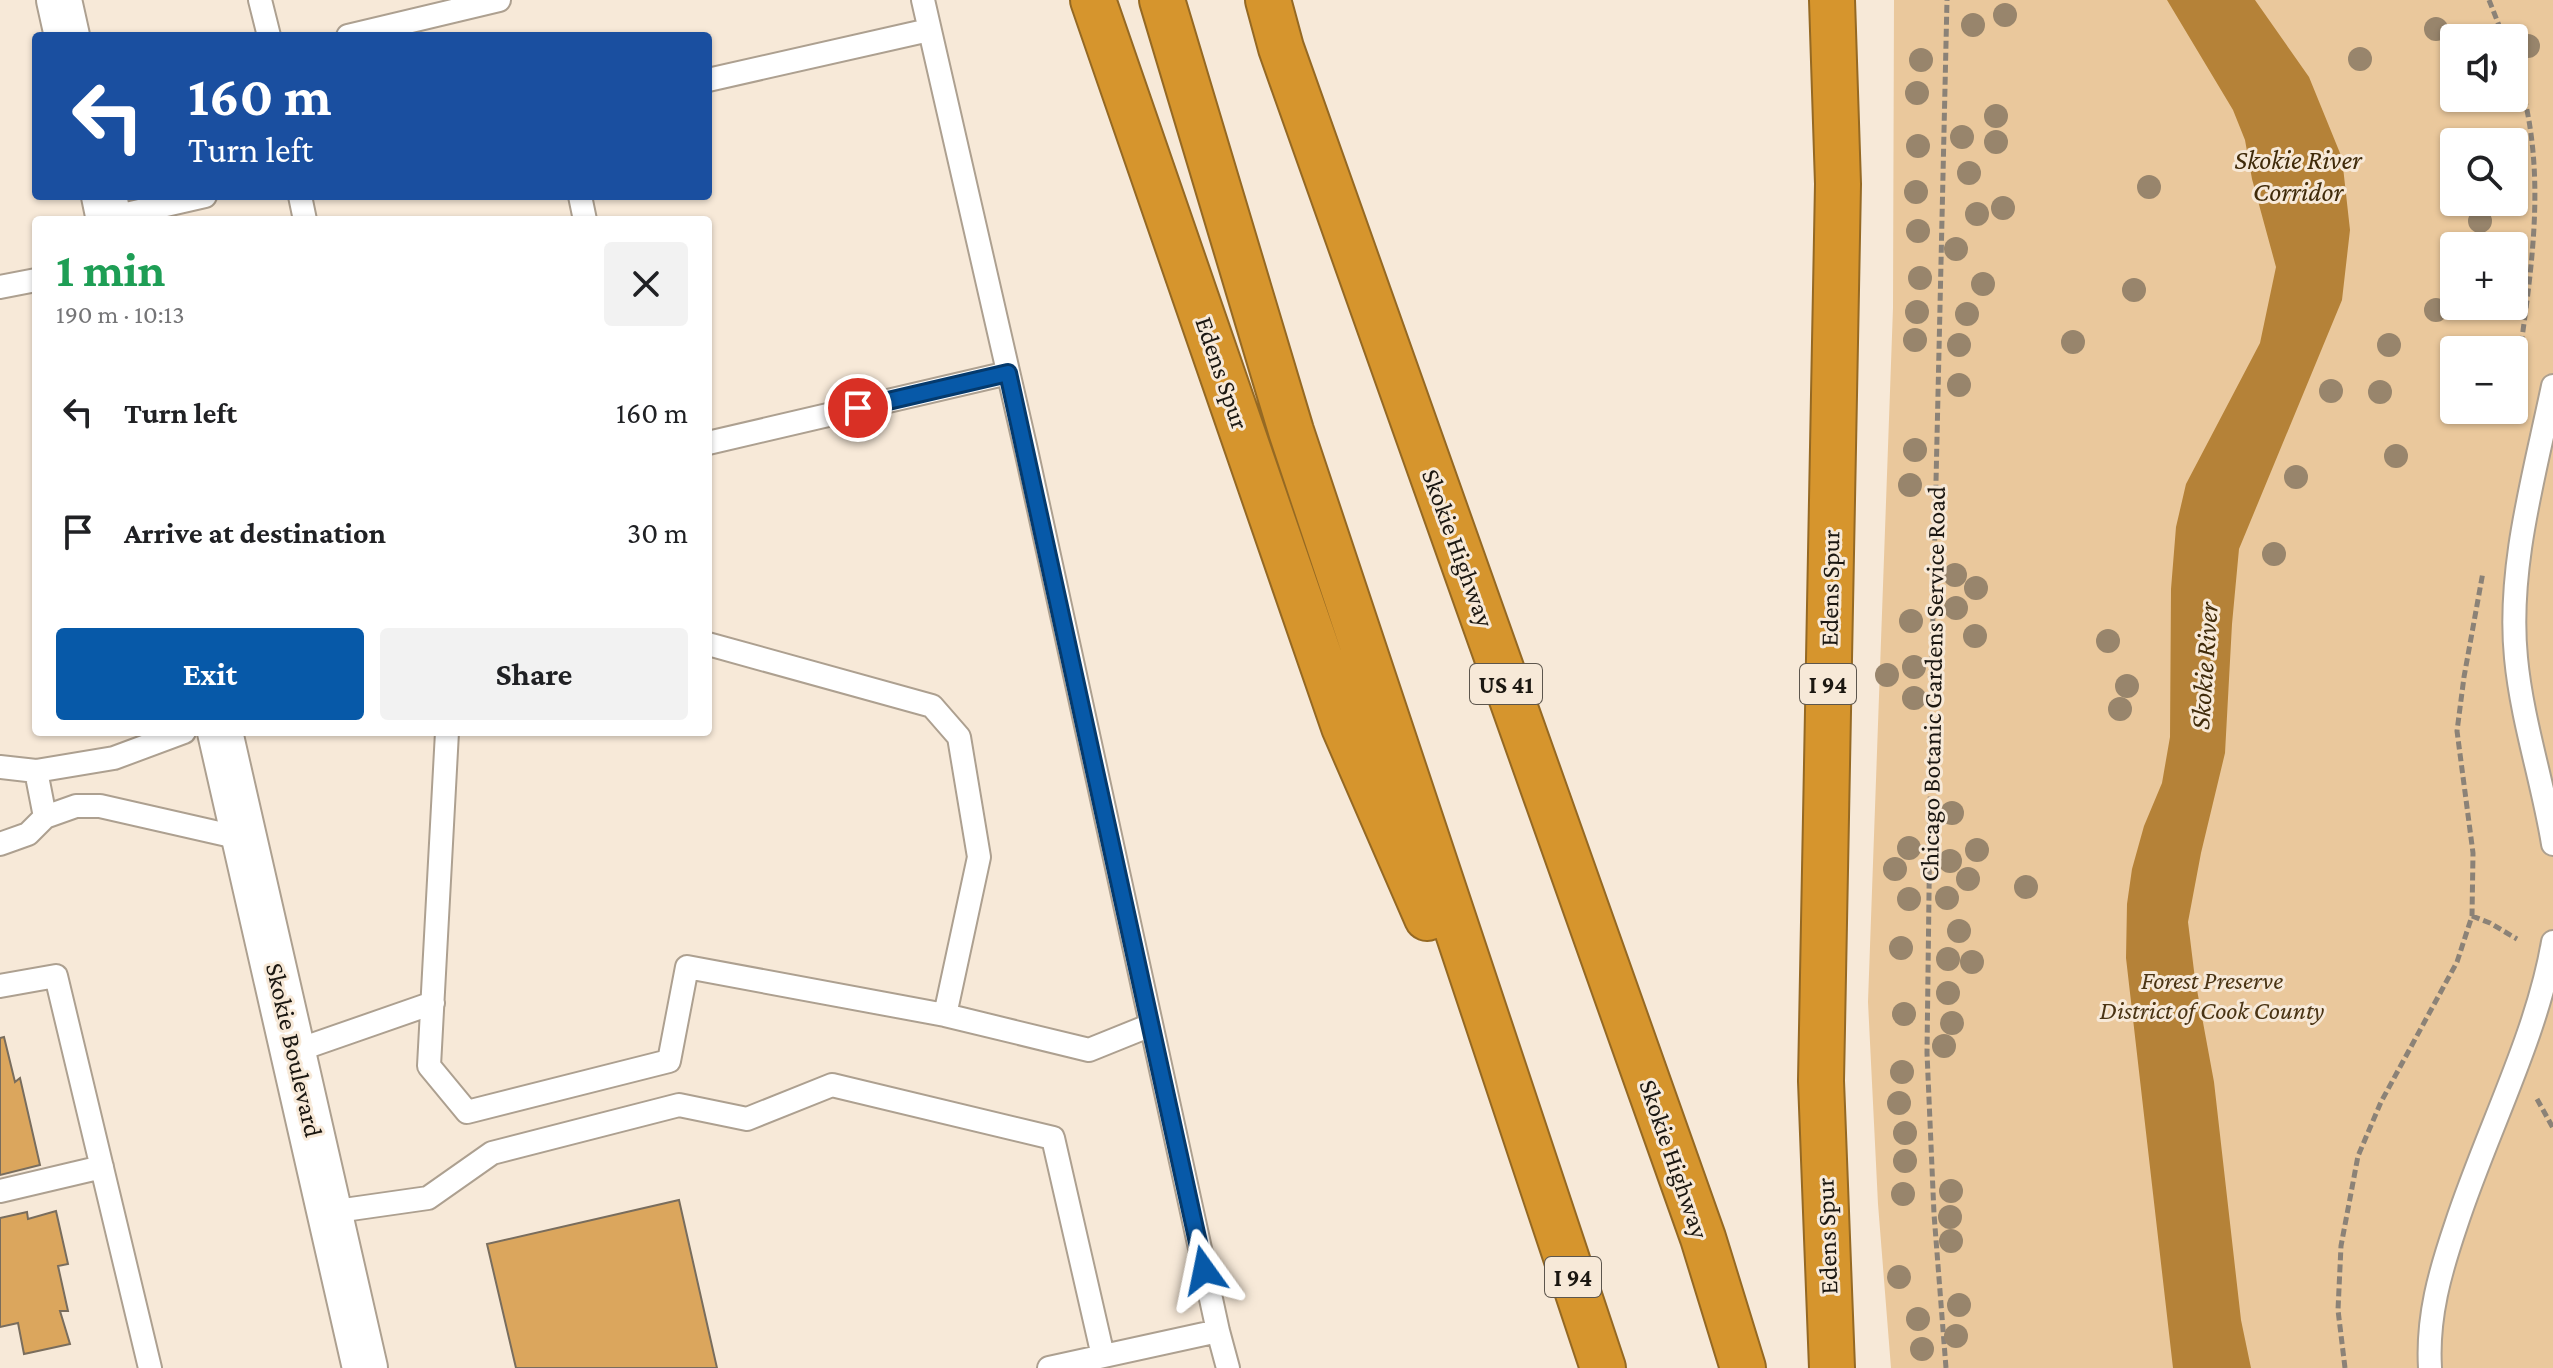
<!DOCTYPE html>
<meta charset="utf-8">
<style>
body{margin:0;font-family:"Crimson Pro",serif;background:#f2f2f2;color:#202124;height:100vh;display:flex;flex-direction:column;font-size:30px;white-space:nowrap}
*{box-sizing:border-box;margin:0}
p{font-size:26px;color:#757577}
.icon{flex:none;width:44px;height:44px;fill:none;stroke:currentColor;stroke-width:2;stroke-linecap:round;stroke-linejoin:round}
.map{position:relative;flex:1;overflow:hidden}
.drawer{position:absolute;left:32px;top:216px;width:680px;height:520px;display:flex;flex-direction:column;background:#fff;border-radius:8px;box-shadow:0 2px 6px #0004}
.drawer>*{flex:none}
.hud{position:absolute;left:32px;top:32px;width:680px;height:168px;border-radius:8px;box-shadow:0 2px 6px #0004;background:#1a4fa0;color:#fff;overflow:hidden}
.tools{position:absolute;left:2440px;top:24px;display:grid;gap:16px}
.tools a{display:grid;place-items:center;width:88px;height:88px;border-radius:8px;background:#fff;box-shadow:0 2px 6px #0004;font-size:40px}
.pin{position:absolute;display:grid;place-items:center;width:68px;height:68px;color:#fff;margin:-34px;border:4px solid #fff;border-radius:50%;box-shadow:0 2px 8px #0007}
.me{position:absolute;width:88px;margin:-44px;rotate:348deg;stroke-linejoin:round;filter:drop-shadow(0 0 6px #0008)}
.turn{display:flex;align-items:center;gap:28px;height:168px;padding:0 24px;font-size:36px}
.turn .icon{width:104px;height:104px;stroke-width:2.5}
.turn b{display:block;font-size:56px;line-height:68px}
.round{display:grid;place-items:center;flex:none;width:84px;height:84px;border-radius:8px;background:#f2f2f2}
.overview{display:flex;align-items:center;justify-content:space-between;height:136px;padding:0 24px}
h1{font-size:48px;font-weight:700;line-height:60px;color:#1e9e55}
.button{display:flex;gap:16px;margin-top:auto;padding:16px 24px}
.button a{flex:1;height:92px;border-radius:8px;background:#0759a8;color:#fff;font-size:32px;font-weight:700;line-height:92px;text-align:center}
.button a+a{background:#f2f2f2;color:#202124}
ul{padding:0;list-style:none}
li{display:flex;align-items:center;gap:24px;height:120px;padding:0 24px}
li div{flex:1}
li b{display:block;font-size:30px}
li em{font-style:normal}
.map>svg:first-child{display:block}
.green{fill:#eac89c;fill-rule:evenodd}
.water{fill:#b58238}
.building{fill:#dba65d;stroke:#796d5d;stroke-width:2}
.lines{fill:none;stroke-linecap:round;stroke-linejoin:round}
.lane-casing{stroke:#ada090;stroke-width:26}
.secondary-casing{stroke:#ada090;stroke-width:48}
.highway-casing{stroke:#956923;stroke-width:48}
.path{stroke:#8b8277;stroke-width:5;stroke-dasharray:8 4;stroke-linecap:butt}
.lane{stroke:#fff;stroke-width:22}
.secondary{stroke:#fff;stroke-width:44}
.highway{stroke:#d6952d;stroke-width:44}
.tree{fill:#98856c}
.route-casing{stroke:#053a6d;stroke-width:20}
.route{stroke:#0759a8;stroke-width:14}
.labels{text-anchor:middle;dominant-baseline:central;stroke-width:6;stroke-linejoin:round;paint-order:stroke}
.shield{fill:#f7e9d8;stroke:#5d564d;stroke-width:2}
.shield-label{font-size:24px;font-weight:bold;fill:#1b1711}
.street-label{font-size:26px;fill:#1b1711;stroke:#f7e9d8}
.park-label{font-size:26px;font-style:italic;fill:#4a3414;stroke:#f7e9d8}
.water-label{font-size:28px;font-style:italic;fill:#402b0a;stroke:#f7e9d8}
</style>
<div class="map">
<svg width="2553" height="1368" viewBox="0 0 2553 1368">
<rect width="100%" height="100%" fill="#f7e9d8"/>
<path class="green" d="M1894,0h659v1368h-662l-13,-164 -10,-202 25,-694zM2454,38h60v60h-60zM2454,142h60v60h-60zM2454,246h60v60h-60zM2454,350h60v60h-60z"/>
<path class="water" d="M2167,0h88l54,77 33,81 8,72 -8,70 -103,249 -7,75 -7,129 -24,100 -13,69 7,57 19,103 27,238 10,48h-78l-47,-410 1,-54 5,-35 12,-43 18,-43 8,-46 1,-148 5,-62 10,-43 74,-141 16,-76 -24,-88 -7,-39 -12,-30z"/>
<path class="building" d="M4,1037l11,45 5,-4 20,87 -40,10v-137z
M679,1200l38,168h-201l-29,-124z
M56,1211l12,53 -10,2 10,45h-8l10,33 -46,10 -6,-31 -18,4v-109l27,-6 1,7z"/>
<g class="lines">
<g class="lane-casing">
<path id="lane" d="M260,0l9,36
M923,0l103,450 192,881 10,37
M348,36l151,-36
M708,80l221,-50
M300,196l5,24
M580,196l5,24
M109,218l96,-22
M0,287l36,-7
M2553,386c-18,87 -46,182 -37,272 6,63 27,124 37,186
M708,443l300,-70
M447,732l-18,334 38,46 202,-51 18,-94 258,48 34,-158 -20,-120 -27,-31 -224,-62
M0,767l36,4 78,-13 70,-26
M36,771l9,46
M0,844l28,-10 17,-17 31,-11h24l145,33
M0,986l56,-10 94,392
M945,1015l144,35 62,-25
M295,1051l138,-48
M0,1191l102,-24
M330,1212l98,-14 64,-45 187,-48 68,14 85,-34 221,53 50,218
M1049,1368l169,-37
M2430,1368c-3,-51 10,-96 26,-143 30,-92 81,-189 97,-283"/>
</g>
<g class="secondary-casing">
<path id="secondary" d="M59,0l8,36
M104,196l5,24
M220,732l145,636"/>
</g>
<g class="highway-casing">
<path id="highway" d="M1093,0l251,727 83,191
M1162,0l129,431 312,937
M1268,0l13,48 422,1190 40,130
M1832,0l6,184 -17,897 11,287"/>
</g>
<path class="path" d="M2489,0l15,38
M2514,63c39,110 14,222 0,334
M2472,916l18,7 27,16
M2537,1099l16,29
M1946,1368l-12,-154 -7,-161 5,-396 15,-657
M2345,1368l-7,-58 3,-64 17,-90 23,-54 76,-140 15,-46 1,-63 -16,-122 7,-54 19,-105"/>
<use href="#lane" class="lane"/>
<use href="#secondary" class="secondary"/>
<use href="#highway" class="highway"/>
</g>
<g class="tree">
<circle cx="2005" cy="15" r="12"/>
<circle cx="1973" cy="25" r="12"/>
<circle cx="2436" cy="29" r="12"/>
<circle cx="2528" cy="46" r="12"/>
<circle cx="2360" cy="59" r="12"/>
<circle cx="1921" cy="60" r="12"/>
<circle cx="1917" cy="93" r="12"/>
<circle cx="1996" cy="116" r="12"/>
<circle cx="1962" cy="137" r="12"/>
<circle cx="1996" cy="142" r="12"/>
<circle cx="1918" cy="146" r="12"/>
<circle cx="1969" cy="173" r="12"/>
<circle cx="2149" cy="187" r="12"/>
<circle cx="1916" cy="192" r="12"/>
<circle cx="2003" cy="208" r="12"/>
<circle cx="1977" cy="214" r="12"/>
<circle cx="2480" cy="221" r="12"/>
<circle cx="1918" cy="231" r="12"/>
<circle cx="1956" cy="249" r="12"/>
<circle cx="1920" cy="278" r="12"/>
<circle cx="1983" cy="284" r="12"/>
<circle cx="2134" cy="290" r="12"/>
<circle cx="2436" cy="310" r="12"/>
<circle cx="1917" cy="312" r="12"/>
<circle cx="1967" cy="314" r="12"/>
<circle cx="1915" cy="340" r="12"/>
<circle cx="2073" cy="342" r="12"/>
<circle cx="1959" cy="345" r="12"/>
<circle cx="2389" cy="345" r="12"/>
<circle cx="1959" cy="385" r="12"/>
<circle cx="2331" cy="391" r="12"/>
<circle cx="2380" cy="392" r="12"/>
<circle cx="1915" cy="450" r="12"/>
<circle cx="2396" cy="456" r="12"/>
<circle cx="2296" cy="477" r="12"/>
<circle cx="1910" cy="485" r="12"/>
<circle cx="2274" cy="554" r="12"/>
<circle cx="1955" cy="575" r="12"/>
<circle cx="1976" cy="588" r="12"/>
<circle cx="1956" cy="608" r="12"/>
<circle cx="1911" cy="621" r="12"/>
<circle cx="1975" cy="636" r="12"/>
<circle cx="2108" cy="641" r="12"/>
<circle cx="1914" cy="667" r="12"/>
<circle cx="1887" cy="675" r="12"/>
<circle cx="2127" cy="686" r="12"/>
<circle cx="1914" cy="698" r="12"/>
<circle cx="2120" cy="709" r="12"/>
<circle cx="1952" cy="813" r="12"/>
<circle cx="1909" cy="848" r="12"/>
<circle cx="1977" cy="850" r="12"/>
<circle cx="1950" cy="861" r="12"/>
<circle cx="1895" cy="869" r="12"/>
<circle cx="1968" cy="879" r="12"/>
<circle cx="2026" cy="887" r="12"/>
<circle cx="1947" cy="898" r="12"/>
<circle cx="1909" cy="899" r="12"/>
<circle cx="1959" cy="931" r="12"/>
<circle cx="1901" cy="948" r="12"/>
<circle cx="1948" cy="959" r="12"/>
<circle cx="1972" cy="962" r="12"/>
<circle cx="1948" cy="993" r="12"/>
<circle cx="1904" cy="1014" r="12"/>
<circle cx="1952" cy="1023" r="12"/>
<circle cx="1944" cy="1046" r="12"/>
<circle cx="1902" cy="1072" r="12"/>
<circle cx="1899" cy="1103" r="12"/>
<circle cx="1905" cy="1133" r="12"/>
<circle cx="1905" cy="1161" r="12"/>
<circle cx="1951" cy="1191" r="12"/>
<circle cx="1903" cy="1194" r="12"/>
<circle cx="1950" cy="1217" r="12"/>
<circle cx="1951" cy="1241" r="12"/>
<circle cx="1899" cy="1277" r="12"/>
<circle cx="1959" cy="1305" r="12"/>
<circle cx="1918" cy="1319" r="12"/>
<circle cx="1956" cy="1336" r="12"/>
<circle cx="1922" cy="1349" r="12"/>
</g>
<g class="lines">
<g class="route-casing">
<path id="route" d="M858,408l150,-35 196,897"/>
</g>
<use href="#route" class="route"/>
</g>
<g class="labels">
<g class="shield">
<rect x="1470" y="664" width="72" height="40" rx="6"/>
<rect x="1800" y="664" width="56" height="40" rx="6"/>
<rect x="1545" y="1257" width="56" height="40" rx="6"/>
</g>
<g class="shield-label">
<text x="1506" y="684">US 41</text>
<text x="1828" y="684">I 94</text>
<text x="1573" y="1277">I 94</text>
</g>
<g class="street-label">
<text transform="translate(1222 373) rotate(71)">Edens Spur</text>
<text transform="translate(1458 548) rotate(70)">Skokie Highway</text>
<text transform="translate(1830 588) rotate(-89)">Edens Spur</text>
<text transform="translate(1933 684) rotate(-89)">Chicago Botanic Gardens Service Road</text>
<text transform="translate(294 1050) rotate(77)">Skokie Boulevard</text>
<text transform="translate(1674 1159) rotate(71)">Skokie Highway</text>
<text transform="translate(1827 1236) rotate(-92)">Edens Spur</text>
</g>
<g class="park-label">
<text x="2212" y="980">Forest Preserve<tspan x="2212" dy="30">District of Cook County</tspan></text>
</g>
<g class="water-label">
<text x="2298" y="159">Skokie River<tspan x="2298" dy="32">Corridor</tspan></text>
<text transform="translate(2204 666) rotate(-86)">Skokie River</text>
</g>
</g>
</svg>
<div class="tools">
<a><svg class="icon" aria-label="sound" viewBox="0 0 24 24"><path d="M4 9h4l5-4v14l-5-4H4zM17 9q2 3 0 6"/></svg></a>
<a><svg class="icon" aria-label="search" viewBox="0 0 24 24"><circle cx="10" cy="10" r="6"/><path d="M15 15l6 6"/></svg></a>
<a>+</a>
<a>−</a>
</div>
<div class="pin" style="left:858px;top:408px;background:#d93025"><svg class="icon" aria-label="arrive" viewBox="0 0 24 24"><path d="M6 21V4h12l-3 4 3 4H6"/></svg></div>
<svg class="me" style="left:1204px;top:1270px" viewBox="-20 -20 40 40"><path d="M0-17L14 15 0 8-14 15z" fill="#0759a8" stroke="#fff" stroke-width="4"/></svg>
<div class="hud">
<div class="turn"><svg class="icon" aria-label="left" viewBox="0 0 24 24"><path d="M17 20v-9H6M10 6l-5 5 5 5"/></svg><div><b>160 m</b>Turn left</div></div>
</div>
<section class="drawer">
<div class="overview"><div><h1>1 min</h1><p>190 m · 10:13</p></div><a class="round"><svg class="icon" aria-label="close" viewBox="0 0 24 24"><path d="M6 6l12 12M18 6L6 18"/></svg></a></div>
<ul>
<li><svg class="icon" aria-label="left" viewBox="0 0 24 24"><path d="M17 20v-9H6M10 6l-5 5 5 5"/></svg><div><b>Turn left</b></div><em>160 m</em></li>
<li><svg class="icon" aria-label="arrive" viewBox="0 0 24 24"><path d="M6 21V4h12l-3 4 3 4H6"/></svg><div><b>Arrive at destination</b></div><em>30 m</em></li>
</ul>
<div class="button"><a>Exit</a><a>Share</a></div>
</section>
</div>
